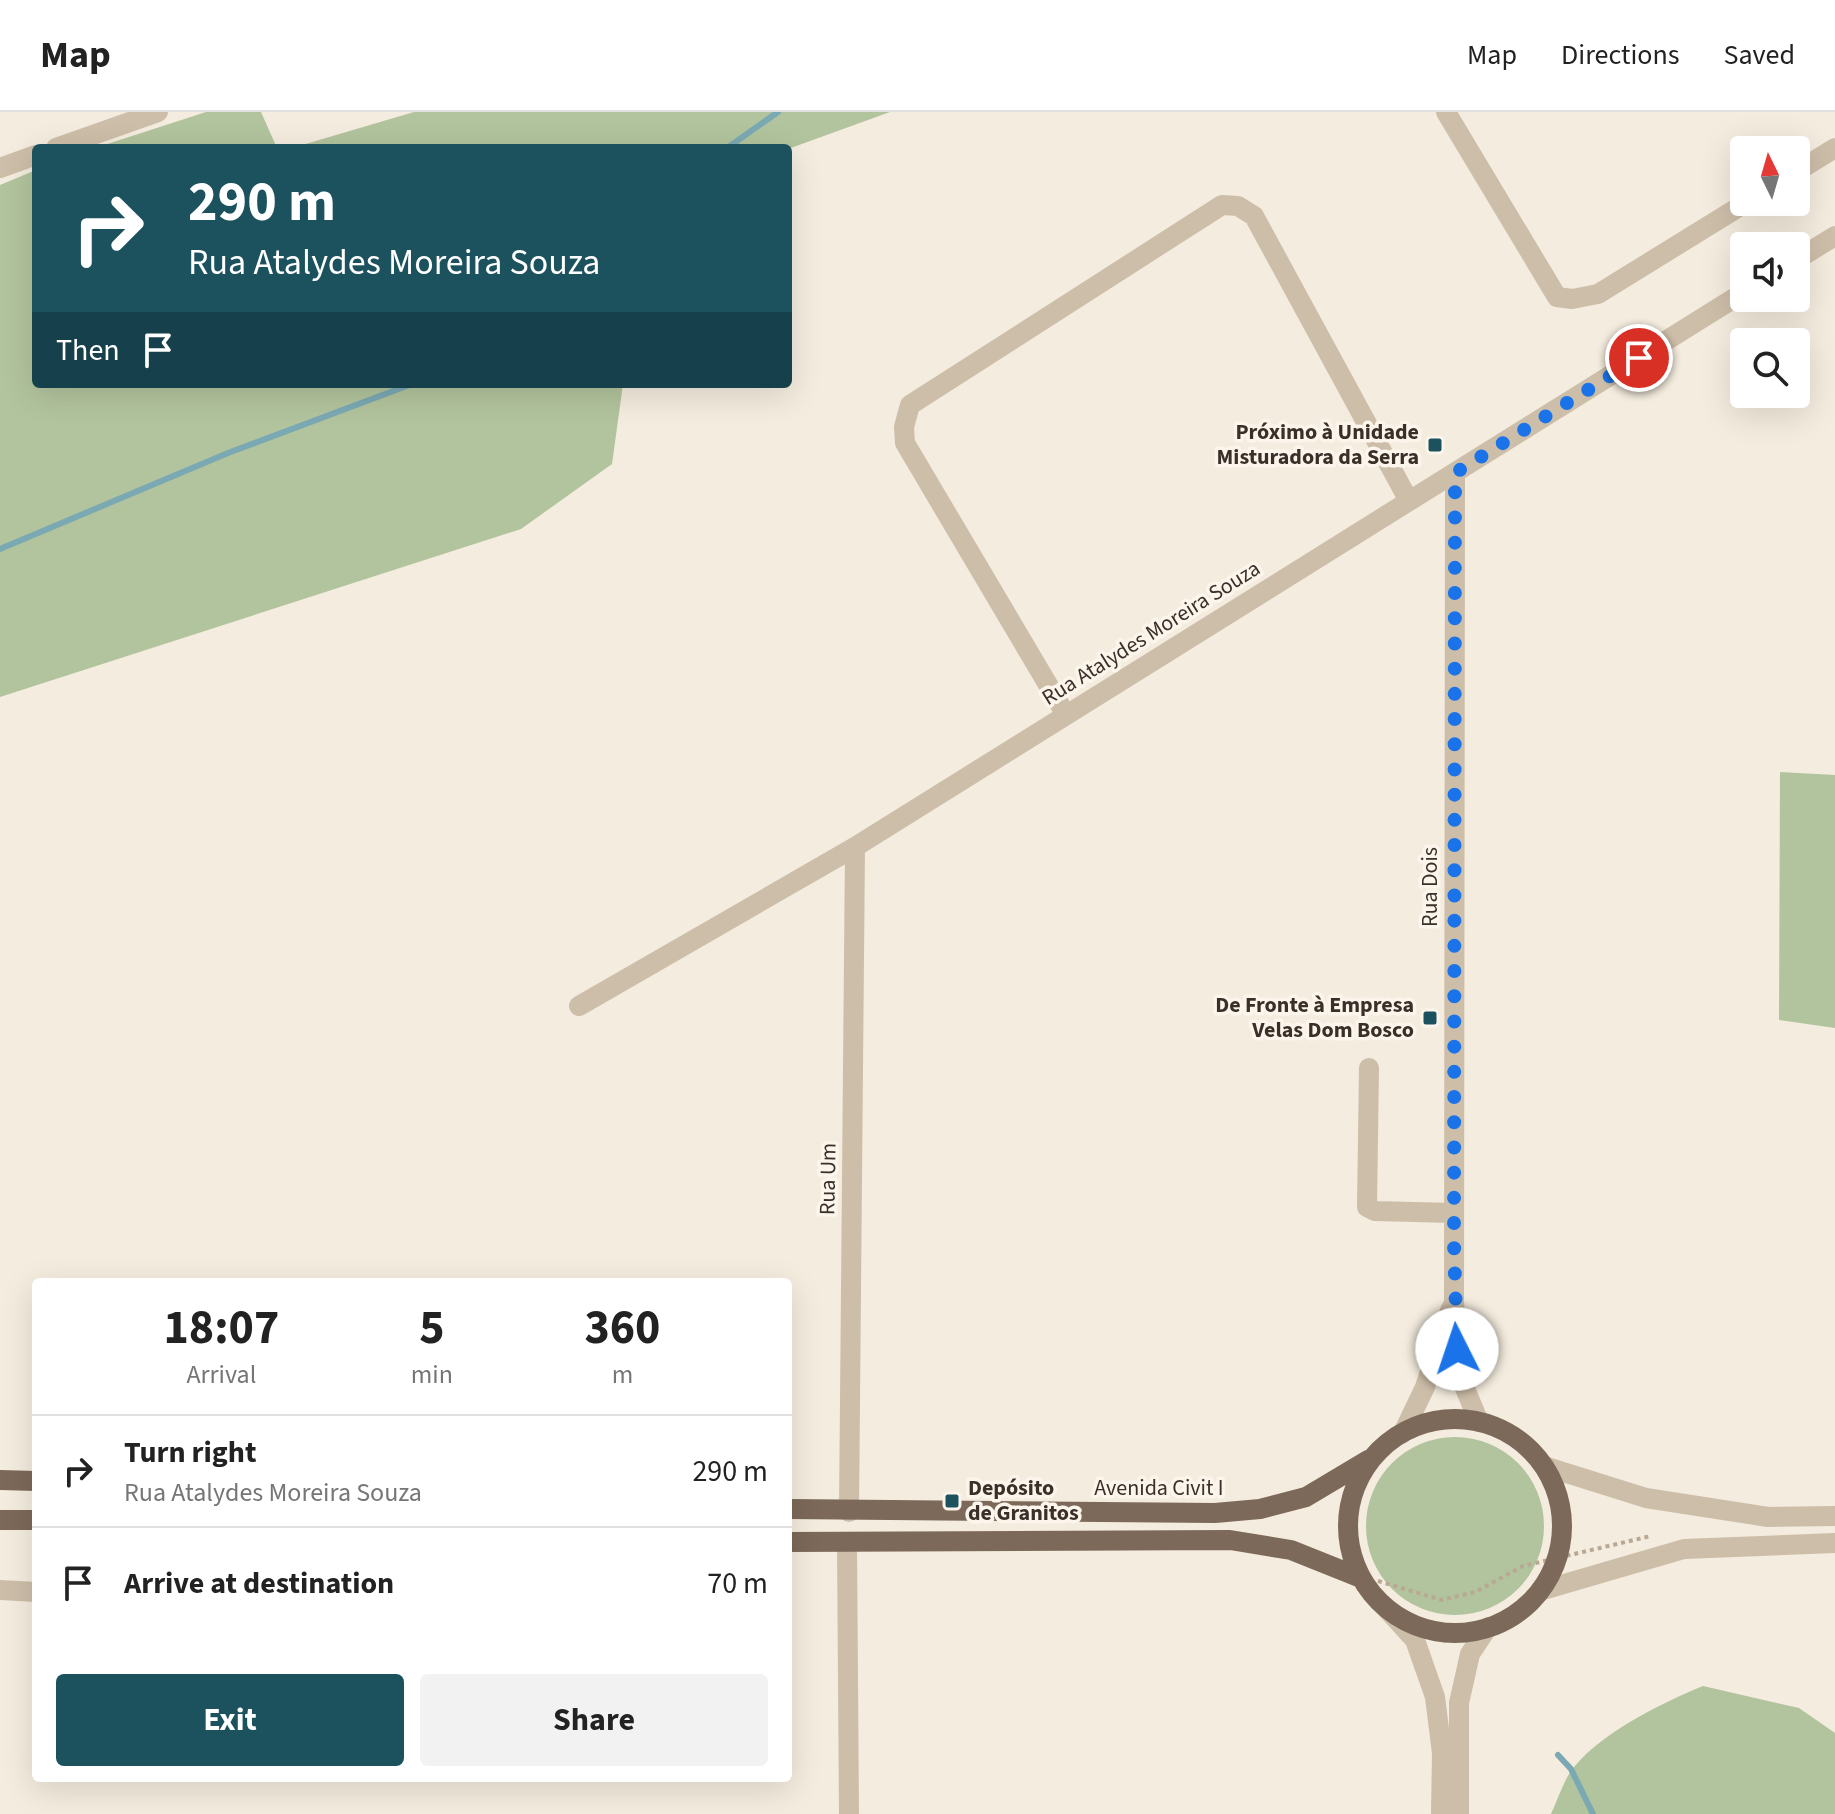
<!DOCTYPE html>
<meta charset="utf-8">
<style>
body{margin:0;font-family:"Source Sans 3",sans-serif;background:#f2f2f2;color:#222;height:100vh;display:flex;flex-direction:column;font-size:30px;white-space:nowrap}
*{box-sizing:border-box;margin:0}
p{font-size:26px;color:#767676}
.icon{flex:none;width:44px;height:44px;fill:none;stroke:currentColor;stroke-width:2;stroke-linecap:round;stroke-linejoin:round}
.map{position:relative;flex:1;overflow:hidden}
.panel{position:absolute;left:32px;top:1166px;width:760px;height:504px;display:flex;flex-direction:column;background:#fff;border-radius:8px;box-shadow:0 8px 32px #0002}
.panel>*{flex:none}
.guide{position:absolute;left:32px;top:32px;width:760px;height:244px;border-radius:8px;box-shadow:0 8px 32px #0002;background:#1c515e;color:#fff;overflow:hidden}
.needle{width:52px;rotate:355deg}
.tools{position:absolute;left:1730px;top:24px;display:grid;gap:16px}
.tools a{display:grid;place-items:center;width:80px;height:80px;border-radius:8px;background:#fff;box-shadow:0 8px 32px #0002;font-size:40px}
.pin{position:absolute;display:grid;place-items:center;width:68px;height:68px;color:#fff;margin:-34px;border:4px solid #fff;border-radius:50%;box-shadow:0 2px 8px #0007}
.me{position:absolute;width:88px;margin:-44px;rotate:356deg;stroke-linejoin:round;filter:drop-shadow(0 0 6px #0008)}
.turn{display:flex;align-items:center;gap:28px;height:168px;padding:0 24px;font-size:36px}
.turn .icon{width:104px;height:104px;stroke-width:2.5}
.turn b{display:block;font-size:56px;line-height:68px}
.then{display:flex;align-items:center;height:76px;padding:0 24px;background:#0003;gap:16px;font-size:30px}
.eta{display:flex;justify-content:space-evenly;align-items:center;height:136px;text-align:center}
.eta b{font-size:48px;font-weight:700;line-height:56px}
.action{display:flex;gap:16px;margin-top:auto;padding:16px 24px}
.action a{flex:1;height:92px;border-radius:8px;background:#1c515e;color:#fff;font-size:32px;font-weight:700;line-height:92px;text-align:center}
.action a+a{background:#f2f2f2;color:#222}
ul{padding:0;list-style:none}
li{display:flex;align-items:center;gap:24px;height:112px;padding:0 24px;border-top:2px solid #e0e0e0}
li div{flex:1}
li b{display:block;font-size:30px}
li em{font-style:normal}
header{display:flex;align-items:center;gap:48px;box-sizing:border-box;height:112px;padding:0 40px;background:#fff;border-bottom:2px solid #e0e0e0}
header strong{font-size:38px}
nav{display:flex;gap:44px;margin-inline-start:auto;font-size:28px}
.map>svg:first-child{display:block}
.green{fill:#b2c49d}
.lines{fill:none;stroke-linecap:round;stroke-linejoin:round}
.stream{stroke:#7ba9b3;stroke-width:6}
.path{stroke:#b9a893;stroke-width:4;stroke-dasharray:4 4;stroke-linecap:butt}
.minor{stroke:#cdbea9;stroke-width:20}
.major{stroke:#7c6959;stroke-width:20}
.route{stroke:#1a73e8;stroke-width:14;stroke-dasharray:0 25.2}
.poi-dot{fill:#1c515e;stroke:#fbf5eb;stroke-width:3}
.labels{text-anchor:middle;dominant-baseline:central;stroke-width:7;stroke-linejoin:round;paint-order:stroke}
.poi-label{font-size:22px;font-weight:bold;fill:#3a3029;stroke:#fbf5eb;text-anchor:end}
.street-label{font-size:22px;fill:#3a3029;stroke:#fbf5eb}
</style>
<header>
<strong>Map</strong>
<nav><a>Map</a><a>Directions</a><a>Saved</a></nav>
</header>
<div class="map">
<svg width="1835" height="1702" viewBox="0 0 1835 1702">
<rect width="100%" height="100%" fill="#f4ecde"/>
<path class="green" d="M206,0h55l16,36h-182z
M414,0h476l-102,37 -496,-1z
M36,58v214h587l-11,80 -91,65 -521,168v-512z
M1780,660l55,3v253l-56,-8z
M1366 1414a89 89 0 1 1 178 0a89 89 0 1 1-178 0Z
M1703,1574l96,22 36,25v81h-284c6,-13 11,-28 18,-40 26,-39 93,-71 134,-88z"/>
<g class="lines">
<path class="stream" d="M727,36l51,-36
M0,437l228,-96 184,-69
M1558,1643l13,14 22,45"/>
<path class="path" d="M1378,1469l64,19 33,-8 48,-26 128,-30"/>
<path class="minor" d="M1446,0l111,185 15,2 26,-5 149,-92
M56,36l102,-36
M0,56l36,-13
M1796,60l39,-24
M1796,148l39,-24
M1455,361l-1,828 5,73 20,48
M1066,603l-161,-272 -1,-16 6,-22 312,-200 16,1 16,10 155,285
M579,894l276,-159 889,-555
M1369,956l-2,139 8,4 79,2
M1403,1321l22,-46 26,-79
M1544,1354l102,32 122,19 67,-1
M849,1400l6,-665
M847,1431l2,271
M0,1478l36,2
M1540,1479l144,-42 151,-6
M1385,1495l30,33 20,57 7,56 -1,61
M1459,1702v-111l11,-49 18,-27"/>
<path class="major" d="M1348 1414a107 107 0 1 1 214 0a107 107 0 1 1-214 0Z
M0,1368l36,1
M788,1397l427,4 45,-4 46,-12 62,-37
M0,1408h36
M788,1430l442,-2 61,10 70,28"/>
</g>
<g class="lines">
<path class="route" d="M1457,1237l-3,-106 1,-770 184,-115"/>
</g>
<g class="poi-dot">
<rect x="1427" y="325" width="16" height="16" rx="4"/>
<rect x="1422" y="898" width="16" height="16" rx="4"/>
<rect x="944" y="1381" width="16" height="16" rx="4"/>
</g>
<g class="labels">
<g class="poi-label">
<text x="1419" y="320">Próximo à Unidade<tspan x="1419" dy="25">Misturadora da Serra</tspan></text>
<text x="1414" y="893">De Fronte à Empresa<tspan x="1414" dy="25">Velas Dom Bosco</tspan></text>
<text x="968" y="1376" text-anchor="start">Depósito<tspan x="968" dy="25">de Granitos</tspan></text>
</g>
<g class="street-label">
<text transform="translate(1151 521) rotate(-32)">Rua Atalydes Moreira Souza</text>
<text transform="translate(1430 775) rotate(-90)">Rua Dois</text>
<text transform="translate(828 1067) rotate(-89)">Rua Um</text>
<text x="1159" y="1376">Avenida Civit I</text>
</g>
</g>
</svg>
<div class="tools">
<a><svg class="needle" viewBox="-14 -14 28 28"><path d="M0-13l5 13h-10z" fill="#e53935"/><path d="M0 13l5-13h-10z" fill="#767676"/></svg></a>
<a><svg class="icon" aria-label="sound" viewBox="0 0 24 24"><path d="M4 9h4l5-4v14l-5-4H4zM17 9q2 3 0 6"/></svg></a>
<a><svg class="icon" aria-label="search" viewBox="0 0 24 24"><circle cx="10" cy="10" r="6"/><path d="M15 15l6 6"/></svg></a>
</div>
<div class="pin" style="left:1639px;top:246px;background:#d93025"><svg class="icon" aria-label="arrive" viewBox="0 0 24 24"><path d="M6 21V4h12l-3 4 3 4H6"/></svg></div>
<svg class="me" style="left:1457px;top:1237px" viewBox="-20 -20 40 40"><circle r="19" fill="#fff"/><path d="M0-13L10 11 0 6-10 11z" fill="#1a73e8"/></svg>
<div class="guide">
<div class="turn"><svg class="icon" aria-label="right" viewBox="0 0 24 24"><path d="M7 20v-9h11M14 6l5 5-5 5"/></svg><div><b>290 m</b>Rua Atalydes Moreira Souza</div></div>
<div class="then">Then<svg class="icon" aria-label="arrive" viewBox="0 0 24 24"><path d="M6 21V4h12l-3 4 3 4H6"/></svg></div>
</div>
<section class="panel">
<div class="eta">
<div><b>18:07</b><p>Arrival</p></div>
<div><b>5</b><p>min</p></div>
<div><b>360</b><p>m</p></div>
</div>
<ul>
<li><svg class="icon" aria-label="right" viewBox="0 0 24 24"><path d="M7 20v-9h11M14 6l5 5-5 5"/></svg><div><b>Turn right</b><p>Rua Atalydes Moreira Souza</p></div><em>290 m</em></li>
<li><svg class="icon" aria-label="arrive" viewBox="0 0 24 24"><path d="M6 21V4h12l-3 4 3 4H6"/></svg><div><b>Arrive at destination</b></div><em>70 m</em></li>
</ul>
<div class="action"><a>Exit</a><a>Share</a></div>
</section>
</div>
